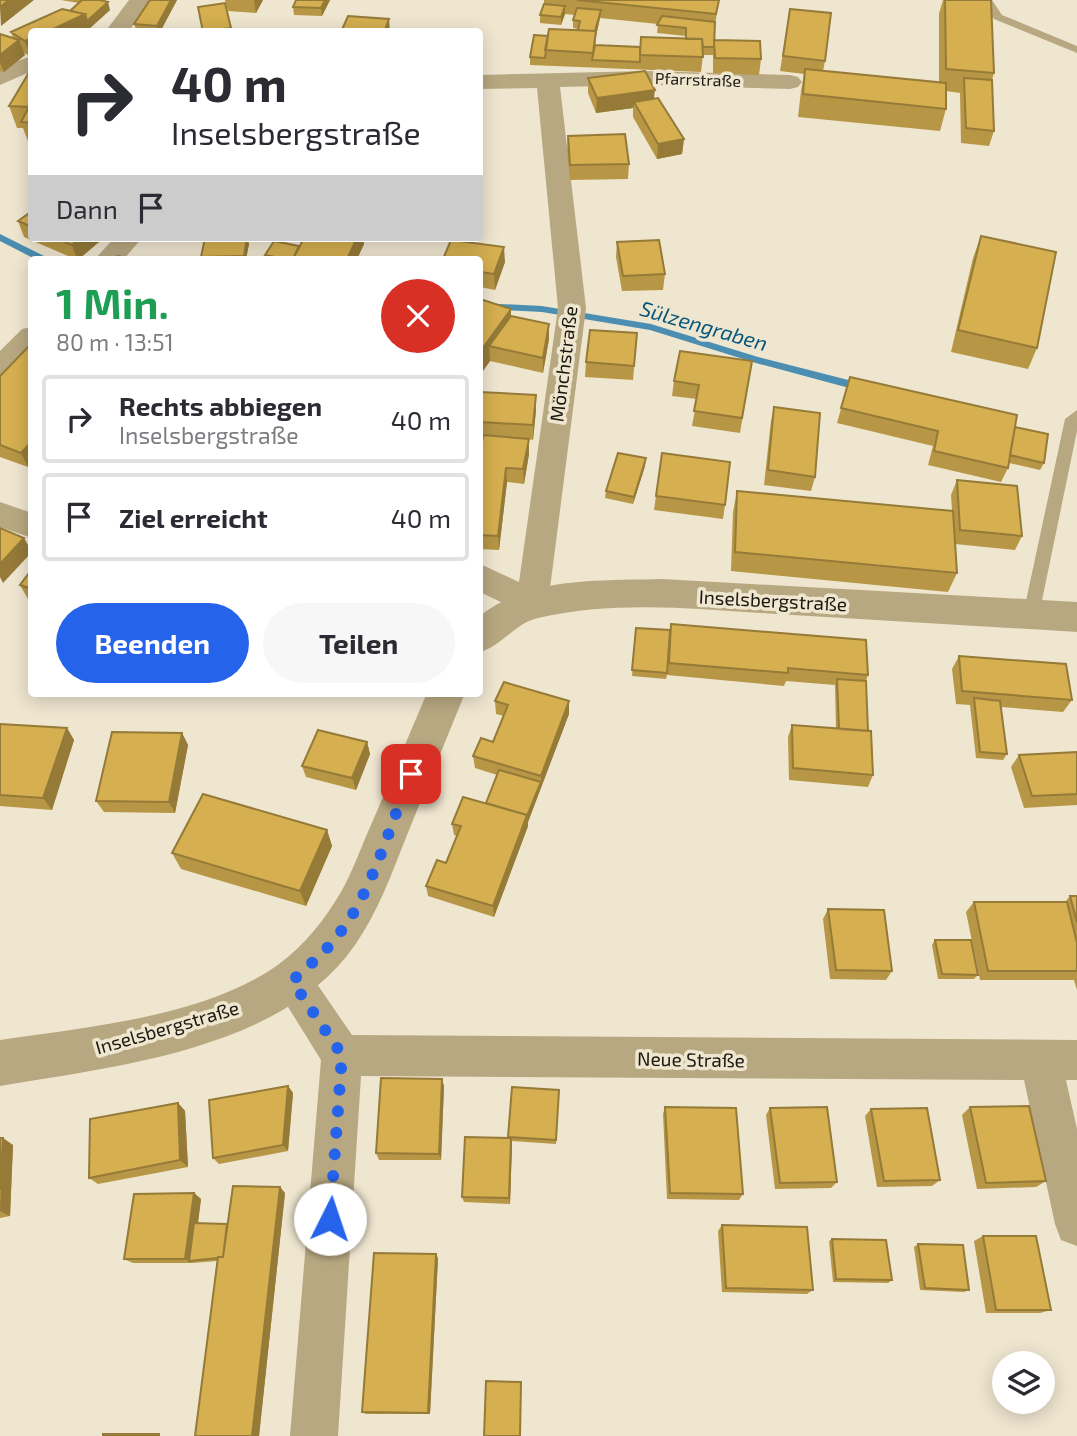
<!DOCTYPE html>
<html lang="de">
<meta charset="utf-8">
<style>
body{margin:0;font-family:"Exo 2",sans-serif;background:#f7f7f7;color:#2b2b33;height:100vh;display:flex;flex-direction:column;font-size:26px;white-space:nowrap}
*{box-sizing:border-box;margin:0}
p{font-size:23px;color:#7c7c81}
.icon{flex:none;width:38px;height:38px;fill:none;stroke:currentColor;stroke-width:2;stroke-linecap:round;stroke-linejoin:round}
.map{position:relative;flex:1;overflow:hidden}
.panel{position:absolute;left:28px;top:256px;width:455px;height:441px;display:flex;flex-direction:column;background:#fff;border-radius:7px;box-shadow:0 4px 18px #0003}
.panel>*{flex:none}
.guide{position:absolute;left:28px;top:28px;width:455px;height:214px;border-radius:7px;box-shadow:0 4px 18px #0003;background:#fff;color:#2b2b33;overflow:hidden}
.tools{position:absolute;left:992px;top:1351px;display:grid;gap:14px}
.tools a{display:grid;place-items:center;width:63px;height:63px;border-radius:50%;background:#fff;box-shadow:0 4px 18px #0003;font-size:35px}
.pin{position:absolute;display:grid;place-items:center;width:60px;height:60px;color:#fff;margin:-30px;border-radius:14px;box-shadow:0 4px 10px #0006}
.me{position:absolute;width:77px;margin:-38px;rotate:4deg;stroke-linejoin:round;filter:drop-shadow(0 0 5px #0008)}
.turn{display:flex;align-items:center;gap:24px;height:147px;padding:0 28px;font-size:32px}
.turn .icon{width:91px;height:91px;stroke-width:2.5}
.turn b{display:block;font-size:49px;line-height:60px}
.then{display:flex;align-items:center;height:66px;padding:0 28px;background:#0003;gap:14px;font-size:26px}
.round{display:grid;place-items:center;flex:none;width:74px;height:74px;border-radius:37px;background:#f7f7f7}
.overview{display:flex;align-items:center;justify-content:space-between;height:119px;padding:0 28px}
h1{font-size:42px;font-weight:700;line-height:52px;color:#1e9e55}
.button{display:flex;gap:14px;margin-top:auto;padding:14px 28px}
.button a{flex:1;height:80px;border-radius:42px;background:#2563eb;color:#fff;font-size:28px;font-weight:700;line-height:80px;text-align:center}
.button a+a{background:#f7f7f7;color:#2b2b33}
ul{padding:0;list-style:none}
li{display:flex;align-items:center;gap:21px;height:88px;margin:0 14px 10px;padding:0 14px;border:4px solid #e1e1e2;border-radius:7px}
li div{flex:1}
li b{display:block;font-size:26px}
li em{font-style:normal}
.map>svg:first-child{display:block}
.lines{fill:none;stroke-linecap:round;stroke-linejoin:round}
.stream{fill:#4b8eb2;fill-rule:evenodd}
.service{fill:#b8a882;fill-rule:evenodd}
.minor{fill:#b8a882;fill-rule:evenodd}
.tertiary{fill:#b8a882;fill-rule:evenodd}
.wall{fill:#b79645;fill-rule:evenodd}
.shaded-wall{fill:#957a38}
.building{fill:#d5af50;stroke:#957a38;stroke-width:2}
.route{stroke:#2563eb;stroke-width:12;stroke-dasharray:0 21.6}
.labels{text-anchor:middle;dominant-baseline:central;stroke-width:7;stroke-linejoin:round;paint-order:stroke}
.far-street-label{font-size:16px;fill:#1b1810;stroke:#efe6d0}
.street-label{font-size:19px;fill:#1b1810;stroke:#efe6d0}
.water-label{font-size:21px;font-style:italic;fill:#07577b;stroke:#efe6d0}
</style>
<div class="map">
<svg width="1077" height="1436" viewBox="0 0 1077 1436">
<rect width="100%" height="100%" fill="#efe6d0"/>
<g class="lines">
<path class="stream" d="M0,234l46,23 2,2h-13l-35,-18z
M480,303l62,3 109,18 107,33 110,28 1,3 -5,4 -108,-29 -106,-33 -108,-18 -62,-3z"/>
<path class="service" d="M980,0h12l10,15 75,31v7l-83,-34z
M1077,410v21l-38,184 -8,7 -8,-7 42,-196z"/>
<path class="minor" d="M129,0h23l-24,32h-23z
M32,56v15l-32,14v-18z
M646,71l144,4 8,2 4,5 -4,5 -8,2 -144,-4 -86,2 26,221 -38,296 -4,9 -12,4 -52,-25v-28l39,18 39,-274 -21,-220 -57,1v-14z
M114,238h28l-18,21h-29z
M32,327v26l-22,22 -10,3v-27l22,-22z
M0,502l32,11v25l-32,-11z
M292,962l14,6 46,67 725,5v40h-11l11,49v117l-16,-6 -6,-16 -31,-144 -663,-4 -23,360h-48l31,-376 -49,-79 6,-13z"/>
<path class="tertiary" d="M662,579l415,23v30c-100,-6 -201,-12 -301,-18 -78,-5 -161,-14 -238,4 -23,5 -36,28 -58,34v-36c49,-40 121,-35 182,-37z
M427,693h38c-19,47 -39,95 -58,142 -15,38 -29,77 -52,110 -73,105 -238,121 -355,141v-46c87,-13 206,-23 279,-76 26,-19 46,-45 62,-72 12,-21 20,-45 30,-67 19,-44 37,-88 56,-132z"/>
</g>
<path class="wall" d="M61,0h39l10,10 -21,19 -5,3h-52l-1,25 -8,-5 2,3 -21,17 -4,-1v-37l13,4 -2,-6 59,-21 9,-8z
M150,0h27l-17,32h-23l-3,-8z
M225,0h38l-7,13 -28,-2z
M330,0l-8,16 -28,-1 -1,-8z
M544,0h175l-4,25 -1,15 47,19 -2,16 -46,-2v-18h-10l-2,17 -171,-7v-8l18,-21 30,-6v-1l-5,-1v-8l2,-5 -10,-1 -4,11 -21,-2v-8l4,-11zM600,18l58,6 -1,9 29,3 -1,3 -45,8 -45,-2 1,-9z
M943,0h48l3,73 -2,7 2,51 -5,15 -28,-3 -1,-50 -14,-2v18l-6,22 -142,-14 3,-26 3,-17 -24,-3 10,-62 35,52 -2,10 116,11v-68z
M32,69v75h-3l-6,-16h-6l-8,-22z
M588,78l66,20 30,41 -2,15 -25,5 -24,-42v-9l-37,5 -8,-20z
M568,136l61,28 -1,15 -58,1 -3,-29z
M32,211v27h66l1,4 -20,17h-4l-51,-22 -6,-16z
M981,236l56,112 -9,21 -77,-17 22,-94z
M205,238h42l2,6 -3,15h-44z
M304,238h59l1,6 -7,15h-91l-1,-4 34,-9z
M617,242l48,32 -2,16 -41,1 -6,-34z
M480,259l25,3 -10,28 -15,-3z
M480,299l31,10v7l38,23 -6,34 -53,-12 -10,14z
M637,333l-4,47 -48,-3 1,-15z
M752,361l-12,72 -48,-7 5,-27 -25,-3 2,-15z
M0,376l28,91 -28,-10z
M850,377l165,50 29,36 -4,7 -31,-7 -1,5 -7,14 -73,-17 5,-19 -96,-23z
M480,392l56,18 -3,30 -4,-1v15l-5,30 -17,-2 -8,68 -19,-1v-92l3,-20h-3z
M774,407l41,70 -4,14 -47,-6 7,-64z
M645,466l-12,38 -28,-6 1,-7z
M957,480l65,56 -7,14 -60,-6 2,29 -9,19 -217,-21 2,-59 4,-21 215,20 -1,-16z
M656,496l69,9 -2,14 -69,-9z
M32,569v31l-4,-1 -8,-14z
M671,624l197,51 -2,6 2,50 5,44 -5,12 -79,-7 -1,-43 4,-12 44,3 -1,-43 -49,-4 -2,5 -117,-11 -1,4 -34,-3 4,-48 34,3z
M959,656l113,44 -9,12 -62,-5 6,47 -4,6 -27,-2 -6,-53 -14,-1 -4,-35z
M495,701h74v13l-41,108v4l-34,91 -66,-21 -2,-10 20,-23 11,-27 -3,-1 -2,-11 34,-21 11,-28 -22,-7 -2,-12 20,-14 11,-26 -8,-2z
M0,724l67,4 7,12 -22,70 -52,-4z
M182,733l6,12 -13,68 -71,-1 -8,-11z
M367,742l3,12 -14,36 -50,-13 -4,-11z
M1077,752v53l-53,3 -13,-41 8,-12z
M327,830l5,16 -26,60 -125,-37 -9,-16z
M1070,896h7v94l-3,-10h-94l-14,-68 8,-10h91z
M828,909l64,62 -6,9 -56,-1 -7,-60z
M935,940l43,35 -4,4h-36l-6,-34z
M288,1086l5,7 -5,58 -69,13 -6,-6z
M444,1086l-3,74h-62l-3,-7z
M559,1090l-3,54 -44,-3 -2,63 -46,-2 -2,-5 46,-59z
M178,1103l7,8 3,56 -90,17 -9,-6z
M665,1107l78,87 -4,6 -72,-1 -4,-85z
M970,1107l76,74 -10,6 -59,2 -15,-74z
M770,1108l67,74 -6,6 -56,1 -9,-74z
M871,1109l69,71 -8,6 -55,1 -12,-71z
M0,1138l13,7 -3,71 -10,2z
M194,1193l7,6 -3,24 29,1 58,-31 -26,243h-64l22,-175 -25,2h-59l-9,-4z
M722,1225l91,65 -6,4 -85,-2 -4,-61z
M983,1236l68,74 -11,3h-54l-12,-72z
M832,1239l60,41 -4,3 -55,-1 -4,-41z
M918,1244l51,46 -5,2 -44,-2 -6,-43z
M438,1258l-8,156h-64l-4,-2z"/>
<path class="shaded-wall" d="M9,0h25l-33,26 -1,-19z
M171,0h6l-17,32h-2l-1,-6z
M254,0h9l-7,13z
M325,0h5l-8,16 -1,-8z
M108,2l2,8 -21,19 -2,-8z
M565,6v8l-4,11v-8z
M601,10l-1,8 -4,18 -1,11 -3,13 1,-21z
M85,14l4,15 -5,3h-37z
M389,19l1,13h-6z
M231,28v4h-27z
M32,38v18l-1,1 -6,-16z
M19,40l6,15 -21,17 -4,-10v-7z
M655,90l-2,16 -19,-4 -1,6 -37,5 1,-15z
M684,139l-2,15 -25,5 1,-15z
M80,238h18l1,4 -20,17h-2l-5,-14z
M247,238l2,6 -3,15h-2v-3z
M357,238h6l1,6 -7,15h-10z
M504,247l1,15 -10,28 -1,-16z
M511,309v22l-22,15 1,15 -10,14v-23z
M549,324v15l-6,34v-15z
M536,395v15l-3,30v-15z
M529,439v15l-5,30 -1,-15z
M32,441v22l-4,4 -7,-14z
M646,458l-1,8 -12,38 1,-7z
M506,468l1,14 -8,68 -1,-14z
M24,538l8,14 -29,31 -3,-6v-13z
M569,701v13l-41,108v4l-34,91 -1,-11 48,-124v-6z
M67,728l7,12 -22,70 -9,-12z
M182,733l6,12 -13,68 -6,-11z
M367,742l3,12 -14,36 -4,-12z
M327,830l5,16 -26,60 -6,-15z
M442,1079l2,7 -3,74 -2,-6z
M288,1086l5,7 -5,58 -5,-6z
M178,1103l7,8 3,56 -8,-7z
M3,1138l10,7 -3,71 -10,-5z
M511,1138l1,7 -2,59 -1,-6z
M280,1187l5,6 -26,243h-7z
M194,1193l7,6 -8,62h-4l-4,-2z
M436,1254l2,4 -8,156 -2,-1z"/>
<path class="building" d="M0,0h9l-9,7z
M82,0h18l8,2 -21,19 -2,-7 -15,-3z
M150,0h21l-14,26 -23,-2z
M296,0h29l-4,8 -28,-1z
M577,0h142l-3,14z
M945,0h46l3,73 -48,-4z
M225,3l6,25 -28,4 -5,-25z
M544,4l21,2 -4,11 -21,-2z
M577,8l24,2 -6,21 -17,-1 2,-9 -7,-1z
M62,9l23,5 -38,18h-15v6l-7,3 -14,-9z
M790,9l41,4 -6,48 -42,-5z
M348,16l41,3 -5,13h-43z
M662,16l53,6 -1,25h-11l-1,-8h-16v-11l-29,-3z
M549,29l47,2 -3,22 -48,-3z
M0,34l19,6 -19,15z
M534,35l14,1 -3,22 -15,-1z
M641,37l61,2 1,18 -63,-2z
M714,40l46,1 1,18 -46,-1z
M595,45l45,2v15l-48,-2z
M31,69l1,54 -11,-1 8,-15 -20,-1z
M805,69l141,14v26l-143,-15z
M645,71l10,19 -58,8 -9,-20z
M964,78l28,2 2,51 -28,-3z
M658,98l26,41 -26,5 -24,-42z
M625,134l4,30 -59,1 -2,-29z
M32,211v16l-14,-6z
M981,236l75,16 -19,96 -79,-18z
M56,238h24l-8,7z
M205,238h42l-3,18 -43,1z
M304,238h53l-10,21h-54z
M451,240l53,7 -10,27 -14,-2v-13h-37z
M659,240l6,34 -42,2 -6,-34z
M274,241l25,5 -6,13h-9l-19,-4z
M118,256l9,3h-12z
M480,299l31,10 -31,43z
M511,316l38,8 -6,34 -54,-12z
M590,330l47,3 -3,33 -48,-4z
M32,343v98l-11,12 -21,-8v-69z
M680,351l72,10 -10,57 -48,-7 5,-26 -25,-4z
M850,377l167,38 -9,53 -74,-17 4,-20 -97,-23z
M480,392l56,3 -3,30 -53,-3z
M774,407l46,6 -5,64 -47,-7z
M1015,427l33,7 -4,29 -34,-8z
M483,435l46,4 -6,30 -17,-1 -8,68 -18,-1v-78z
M618,453l28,5 -12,39 -28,-6z
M662,453l68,9 -5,43 -69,-9z
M957,480l60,6 5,50 -62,-6z
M737,491l216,20 4,62 -222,-21z
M0,528l24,10 -24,26z
M32,569v20l-12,-4z
M671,624l195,16 2,35 -80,-7v5l-119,-10z
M636,628l34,2 -3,43 -35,-3z
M959,656l107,8 6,36 -110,-9z
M837,679l29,2 2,50 -29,-2z
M504,682l65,19 -28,75 -68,-20 8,-18 12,4 15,-37 -13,-4z
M974,698l26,3 7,53 -27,-2z
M0,724l67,4 -24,70 -43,-3z
M792,725l79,6 2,44 -80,-7z
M318,730l49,12 -15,36 -50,-12z
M112,732l70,1 -13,69 -73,-1z
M1077,752v42l-45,2 -13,-41z
M499,770l42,12 -14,34v-1l-41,-12z
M203,794l124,36 -27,61 -128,-38z
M463,797l64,18 -34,91 -67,-20 11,-26 9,3 15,-37 -9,-2z
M1070,896h7v26z
M974,902h93l10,41v28h-89z
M828,909l56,1 8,61 -56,-1z
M935,940h36l7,35 -36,-1z
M381,1078l61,1 -3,75 -63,-1z
M288,1086l-5,59 -70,13 -4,-58z
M512,1087l47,3 -3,50 -48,-3z
M178,1103l2,57 -91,18 1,-59z
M1029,1106l17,75 -60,2 -16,-76z
M665,1107l71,1 7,86 -73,-1z
M827,1107l10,75 -57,1 -10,-75z
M927,1108l13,72 -56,1 -13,-72z
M465,1137l46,1 -2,60 -47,-1z
M0,1138h3l-3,52z
M233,1186l47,1 -28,249h-57l23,-179h5z
M194,1193l-9,66h-61l10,-65z
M194,1223l33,1 -4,33h-5v1l-29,3z
M722,1225l85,2 6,63 -87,-2z
M983,1236h53l15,74h-55z
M832,1239l54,1 6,40 -56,-1z
M918,1244l45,1 6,45 -44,-2z
M374,1253l62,1 -8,159 -66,-1z
M486,1381l35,1 -1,54h-36z
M103,1434h56v2h-56z"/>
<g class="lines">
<path class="route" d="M330,1219l12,-164 -50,-74c19,-17 38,-33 52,-54 29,-39 48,-107 67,-153"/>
</g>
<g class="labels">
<g class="far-street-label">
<text transform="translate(698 79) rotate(2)">Pfarrstraße</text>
</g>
<g class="street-label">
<text transform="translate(563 364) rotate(-83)">Mönchstraße</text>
<text transform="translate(773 600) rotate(3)">Inselsbergstraße</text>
<text transform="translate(167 1027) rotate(-16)">Inselsbergstraße</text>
<text transform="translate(691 1059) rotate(1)">Neue Straße</text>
</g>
<g class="water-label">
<text transform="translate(704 325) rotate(16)">Sülzengraben</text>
</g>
</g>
</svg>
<div class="tools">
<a><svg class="icon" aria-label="layers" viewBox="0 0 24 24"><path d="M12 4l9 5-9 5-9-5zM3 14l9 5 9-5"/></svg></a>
</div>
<div class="pin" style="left:411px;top:774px;background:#d93025"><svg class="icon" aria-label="arrive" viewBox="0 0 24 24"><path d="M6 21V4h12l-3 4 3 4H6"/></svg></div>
<svg class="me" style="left:330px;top:1219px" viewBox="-20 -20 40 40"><circle r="19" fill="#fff"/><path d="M0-13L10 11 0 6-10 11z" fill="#2563eb"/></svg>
<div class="guide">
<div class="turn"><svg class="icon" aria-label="right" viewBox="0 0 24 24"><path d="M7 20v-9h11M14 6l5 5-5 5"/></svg><div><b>40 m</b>Inselsbergstraße</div></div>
<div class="then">Dann<svg class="icon" aria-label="arrive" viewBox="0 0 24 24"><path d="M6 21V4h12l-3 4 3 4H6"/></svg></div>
</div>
<section class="panel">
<div class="overview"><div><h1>1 Min.</h1><p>80 m · 13:51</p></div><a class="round" style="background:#d93025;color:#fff"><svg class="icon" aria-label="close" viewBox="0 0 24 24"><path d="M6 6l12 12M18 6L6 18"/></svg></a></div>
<ul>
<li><svg class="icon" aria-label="right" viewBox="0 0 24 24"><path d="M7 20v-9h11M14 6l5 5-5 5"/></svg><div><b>Rechts abbiegen</b><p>Inselsbergstraße</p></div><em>40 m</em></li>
<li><svg class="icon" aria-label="arrive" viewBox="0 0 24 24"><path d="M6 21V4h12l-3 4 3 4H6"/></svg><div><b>Ziel erreicht</b></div><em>40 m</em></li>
</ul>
<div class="button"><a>Beenden</a><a>Teilen</a></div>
</section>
</div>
